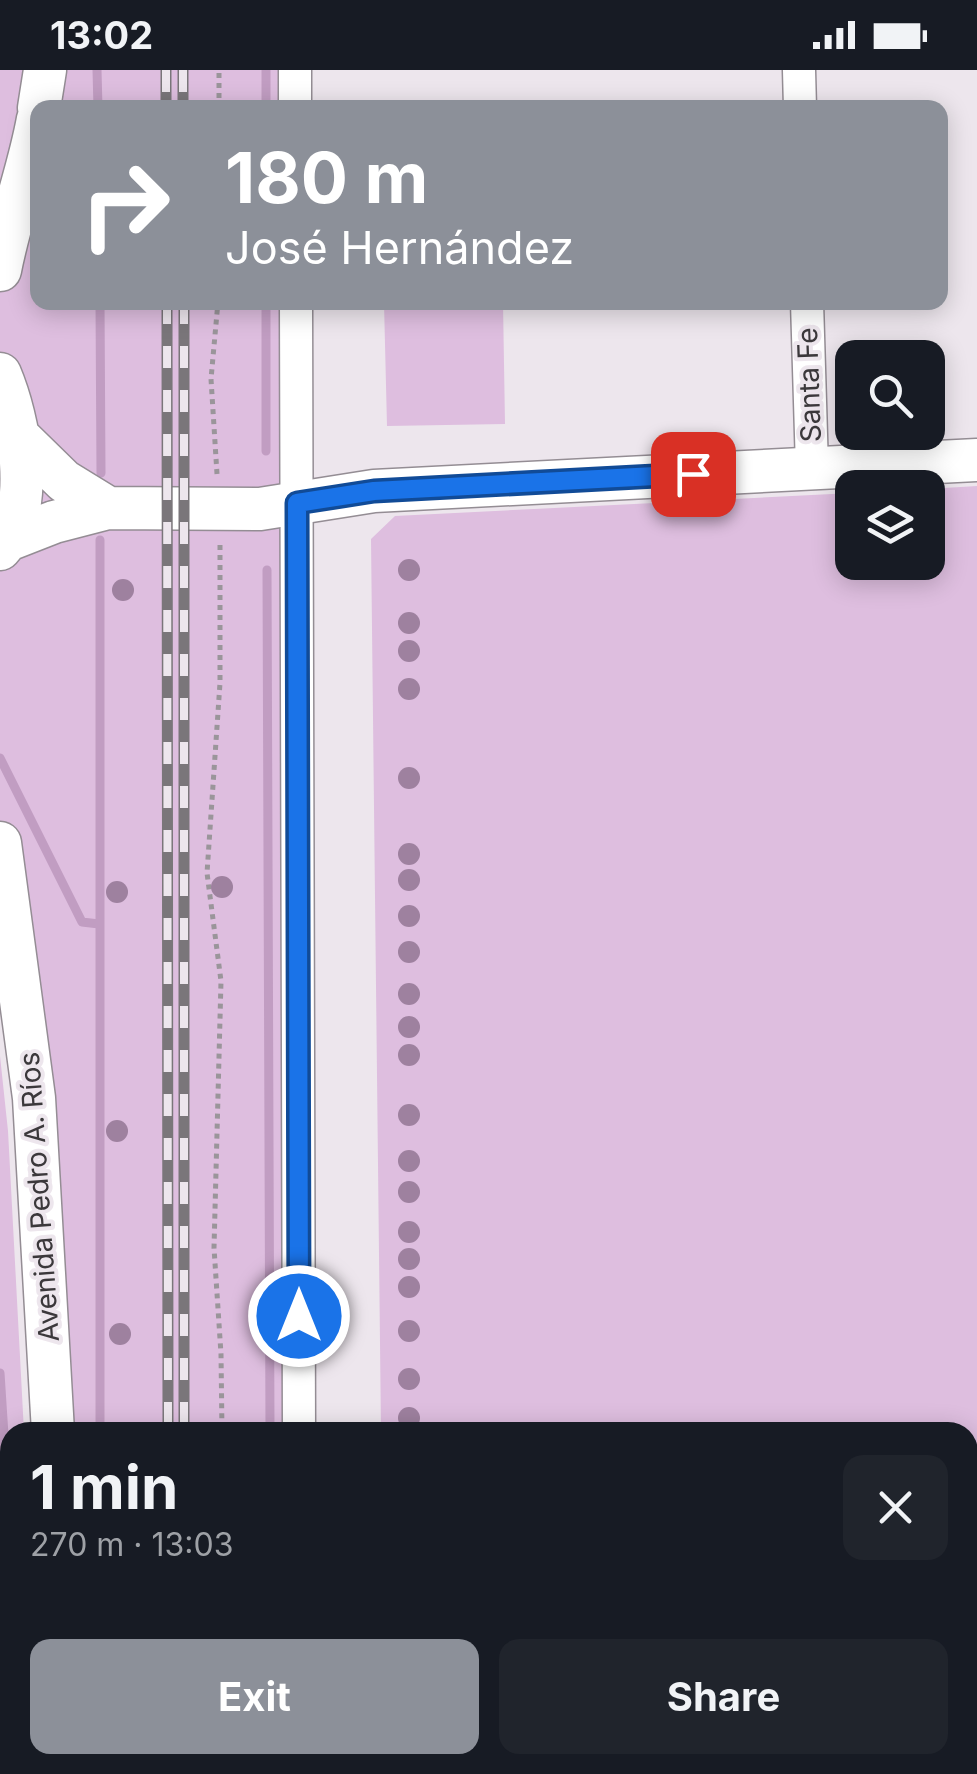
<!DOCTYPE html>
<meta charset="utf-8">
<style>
body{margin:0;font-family:Inter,sans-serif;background:#20242c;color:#f1f3f6;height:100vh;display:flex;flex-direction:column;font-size:38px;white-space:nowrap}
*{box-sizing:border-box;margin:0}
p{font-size:32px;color:#9ea1a6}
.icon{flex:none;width:55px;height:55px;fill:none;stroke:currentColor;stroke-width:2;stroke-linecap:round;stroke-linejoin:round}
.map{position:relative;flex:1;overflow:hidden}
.side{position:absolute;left:0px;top:1352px;width:978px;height:352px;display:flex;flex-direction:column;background:#171b24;border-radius:30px 30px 0 0;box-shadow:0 5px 25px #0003}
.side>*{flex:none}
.guide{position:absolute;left:30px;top:30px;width:918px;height:210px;border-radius:20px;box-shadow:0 5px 25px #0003;background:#8c9099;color:#fff;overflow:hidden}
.fabs{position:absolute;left:835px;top:270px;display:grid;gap:20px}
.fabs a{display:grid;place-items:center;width:110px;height:110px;border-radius:20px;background:#171b24;box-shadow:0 5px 25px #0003;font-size:50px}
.pin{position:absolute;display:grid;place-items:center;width:85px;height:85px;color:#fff;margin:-42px;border-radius:20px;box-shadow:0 5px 15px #0006}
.me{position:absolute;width:110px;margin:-55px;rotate:0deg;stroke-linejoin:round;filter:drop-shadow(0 0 8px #0008)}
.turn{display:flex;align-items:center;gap:35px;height:210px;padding:0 30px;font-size:45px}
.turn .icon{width:130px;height:130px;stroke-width:2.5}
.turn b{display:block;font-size:70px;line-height:85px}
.round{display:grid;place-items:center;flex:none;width:105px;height:105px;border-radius:20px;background:#20242c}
.headline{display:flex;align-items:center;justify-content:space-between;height:170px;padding:0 30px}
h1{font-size:60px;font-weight:700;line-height:75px}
.button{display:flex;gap:20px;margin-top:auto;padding:20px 30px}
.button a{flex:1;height:115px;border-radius:20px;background:#8c9099;color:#fff;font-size:40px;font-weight:700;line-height:115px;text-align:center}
.button a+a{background:#20242c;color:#f1f3f6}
.status{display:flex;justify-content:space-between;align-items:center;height:70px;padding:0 50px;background:#171b24;direction:ltr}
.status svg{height:28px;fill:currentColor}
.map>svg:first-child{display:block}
.green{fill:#debedf}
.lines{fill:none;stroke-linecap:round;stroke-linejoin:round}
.stream{stroke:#c19dc2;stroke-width:9}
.minor-casing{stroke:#948d94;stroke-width:35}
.major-casing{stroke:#948d94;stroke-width:45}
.path{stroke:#9a959a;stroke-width:5;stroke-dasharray:5 5;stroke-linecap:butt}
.minor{stroke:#fff;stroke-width:32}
.major{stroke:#fff;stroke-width:42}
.rail-casing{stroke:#7a767a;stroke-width:11}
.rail{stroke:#ede6ed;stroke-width:8;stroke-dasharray:22;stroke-linecap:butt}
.tree{fill:#9e819f}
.route-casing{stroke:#114b97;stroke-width:25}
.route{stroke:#1a73e8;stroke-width:18}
.labels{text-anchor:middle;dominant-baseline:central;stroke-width:8;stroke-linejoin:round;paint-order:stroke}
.street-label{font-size:28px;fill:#3b383b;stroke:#ede6ed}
</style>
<div class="status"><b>13:02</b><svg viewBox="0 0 49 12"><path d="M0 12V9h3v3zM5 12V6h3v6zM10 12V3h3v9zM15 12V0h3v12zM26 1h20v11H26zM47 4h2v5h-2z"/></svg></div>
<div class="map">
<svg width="977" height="1704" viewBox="0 0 977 1704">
<rect width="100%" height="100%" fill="#ede6ed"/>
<path class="green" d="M0,0h25l-12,75 -13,44z
M45,0h250v37l-256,1z
M37,49l1,183 258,1 3,1129h-246l-53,-589v-294l8,-9 -8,-166v-104z
M384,233h119l2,121 -118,2z
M977,416v1288h-590v-9h581v-333h-587l-10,-893 24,-23 457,-23v69h76v-73z
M0,986l8,75 16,301h-14v179l-10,5z
M57,1695h243v9h-243z"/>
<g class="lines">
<path class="stream" d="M97,0l1,38
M266,38v-38
M100,232l1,171
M266,232v149
M267,500l3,862
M0,688l82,164 17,2
M0,1303l4,62 -1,135 -3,6
M100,1362v-892
M99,1704v-9
M268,1704v-9"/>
<g class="minor-casing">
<path id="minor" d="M295,0v38
M799,0l1,38
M296,232l3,1130
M807,232l5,166
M300,1695v9"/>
</g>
<g class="major-casing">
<path id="major" d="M39,38l6,-38
M0,200c10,-52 29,-100 38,-151
M0,304c19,45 37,134 0,175
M19,367l45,44 44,27
M8,470l46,-18 54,-14 152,1 114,-18 603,-31
M0,773l34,255 19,334
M57,1695v9"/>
</g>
<path class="path" d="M219,38v-38
M217,404l-6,-95 7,-77
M220,475v138l-13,190 14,108 -7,267 7,106 1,78
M217,1695v9"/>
<use href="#minor" class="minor"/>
<use href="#major" class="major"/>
<g class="rail-casing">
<path id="rail" d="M166,0v38
M183,0v38
M167,232l1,1130
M184,232v1130
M168,1695v9
M184,1704v-9"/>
</g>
<use href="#rail" class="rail"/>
</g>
<g class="tree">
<circle cx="409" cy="500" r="11"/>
<circle cx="123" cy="520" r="11"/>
<circle cx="409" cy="553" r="11"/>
<circle cx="409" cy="581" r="11"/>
<circle cx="409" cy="619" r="11"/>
<circle cx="409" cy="708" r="11"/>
<circle cx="409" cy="784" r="11"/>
<circle cx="409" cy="810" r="11"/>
<circle cx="222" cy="817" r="11"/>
<circle cx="117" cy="822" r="11"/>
<circle cx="409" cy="846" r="11"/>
<circle cx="409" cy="882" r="11"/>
<circle cx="409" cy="924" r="11"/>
<circle cx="409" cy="957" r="11"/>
<circle cx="409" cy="985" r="11"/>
<circle cx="409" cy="1045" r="11"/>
<circle cx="117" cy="1061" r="11"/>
<circle cx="409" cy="1091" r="11"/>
<circle cx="409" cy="1122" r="11"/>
<circle cx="409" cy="1162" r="11"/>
<circle cx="409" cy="1189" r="11"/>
<circle cx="409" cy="1217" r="11"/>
<circle cx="409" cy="1261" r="11"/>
<circle cx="120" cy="1264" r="11"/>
<circle cx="409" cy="1309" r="11"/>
<circle cx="409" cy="1348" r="11"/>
</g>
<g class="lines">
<g class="route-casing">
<path id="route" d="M299,1246l-2,-813 77,-12 319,-17"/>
</g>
<use href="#route" class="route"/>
</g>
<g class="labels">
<g class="street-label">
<text transform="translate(809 315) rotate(-92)">Santa Fe</text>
<text transform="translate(39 1127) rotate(-94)">Avenida Pedro A. Ríos</text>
</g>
</g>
</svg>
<div class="fabs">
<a><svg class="icon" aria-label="search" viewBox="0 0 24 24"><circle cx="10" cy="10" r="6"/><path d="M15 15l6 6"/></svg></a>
<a><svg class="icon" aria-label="layers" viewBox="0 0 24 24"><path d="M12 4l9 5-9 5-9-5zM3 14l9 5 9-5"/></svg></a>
</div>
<div class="pin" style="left:693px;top:404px;background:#d93025"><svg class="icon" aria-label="arrive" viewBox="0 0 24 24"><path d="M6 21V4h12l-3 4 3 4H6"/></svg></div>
<svg class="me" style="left:299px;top:1246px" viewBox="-20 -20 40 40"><circle r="17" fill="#1a73e8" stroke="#fff" stroke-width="3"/><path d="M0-11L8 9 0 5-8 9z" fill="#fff"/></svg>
<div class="guide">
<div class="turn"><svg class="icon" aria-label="right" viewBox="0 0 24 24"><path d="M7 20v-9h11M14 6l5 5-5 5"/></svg><div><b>180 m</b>José Hernández</div></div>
</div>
<section class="side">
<div class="headline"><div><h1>1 min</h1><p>270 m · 13:03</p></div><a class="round"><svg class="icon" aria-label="close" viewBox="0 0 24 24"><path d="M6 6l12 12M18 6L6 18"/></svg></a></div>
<div class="button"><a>Exit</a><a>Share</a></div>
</section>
</div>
